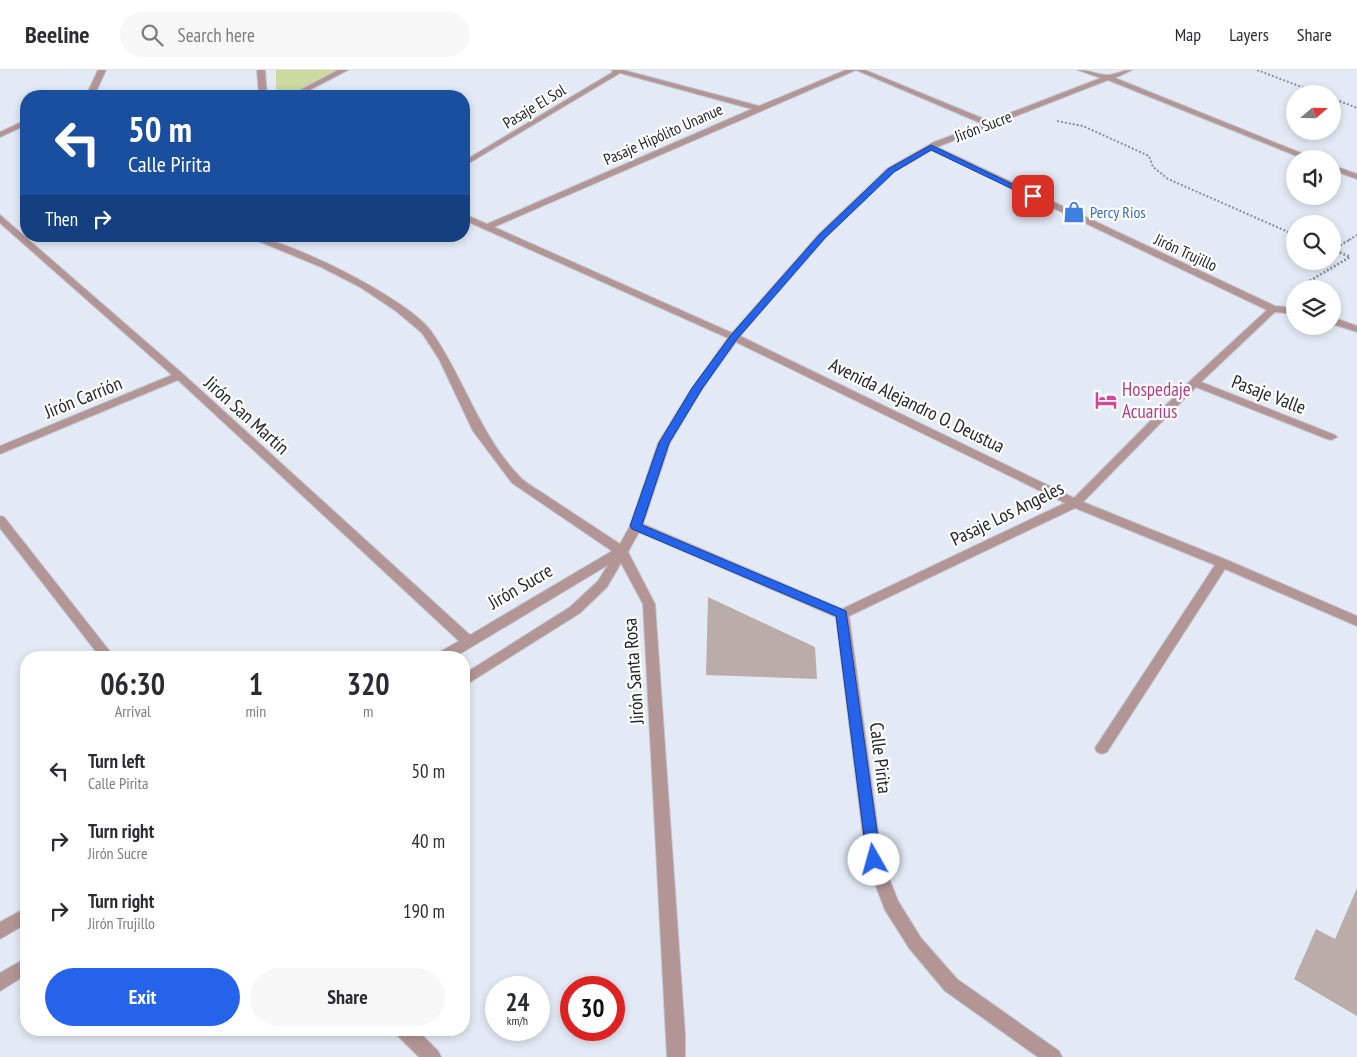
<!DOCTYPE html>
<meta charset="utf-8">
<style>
body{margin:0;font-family:"PT Sans Narrow",sans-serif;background:#f7f7f7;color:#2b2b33;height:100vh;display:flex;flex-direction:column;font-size:19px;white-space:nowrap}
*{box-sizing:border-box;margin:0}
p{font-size:16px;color:#7c7c81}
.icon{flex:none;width:28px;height:28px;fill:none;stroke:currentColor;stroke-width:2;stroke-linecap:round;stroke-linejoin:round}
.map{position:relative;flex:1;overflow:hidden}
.drawer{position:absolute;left:20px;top:581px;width:450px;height:385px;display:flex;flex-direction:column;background:#fff;border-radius:20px;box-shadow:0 2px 8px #0003}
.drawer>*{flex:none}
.banner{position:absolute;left:20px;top:20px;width:450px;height:152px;border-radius:20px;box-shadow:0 2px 8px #0003;background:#1a4fa0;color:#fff;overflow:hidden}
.needle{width:32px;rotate:70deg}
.tools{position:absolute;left:1286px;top:15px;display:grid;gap:10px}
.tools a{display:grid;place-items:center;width:55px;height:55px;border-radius:50%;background:#fff;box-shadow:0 2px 8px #0003;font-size:25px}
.speed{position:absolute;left:485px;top:906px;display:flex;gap:10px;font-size:25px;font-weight:700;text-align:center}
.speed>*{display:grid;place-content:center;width:65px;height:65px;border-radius:50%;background:#fff;box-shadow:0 2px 8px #0003;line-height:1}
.speed small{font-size:12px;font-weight:400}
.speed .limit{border:8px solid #d22;background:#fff;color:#111}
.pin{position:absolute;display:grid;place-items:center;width:42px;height:42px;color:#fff;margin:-21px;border-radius:10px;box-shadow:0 2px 8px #0006}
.me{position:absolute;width:55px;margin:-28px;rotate:353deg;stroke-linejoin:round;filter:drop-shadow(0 0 4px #0008)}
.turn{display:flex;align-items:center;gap:18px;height:105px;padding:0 25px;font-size:22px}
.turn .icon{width:65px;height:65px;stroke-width:2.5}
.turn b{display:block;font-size:35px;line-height:42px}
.then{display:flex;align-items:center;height:48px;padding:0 25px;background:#0003;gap:10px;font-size:19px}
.eta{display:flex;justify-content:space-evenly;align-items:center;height:85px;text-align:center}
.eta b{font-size:30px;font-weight:600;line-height:35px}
.action{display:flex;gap:10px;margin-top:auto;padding:10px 25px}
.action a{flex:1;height:58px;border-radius:30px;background:#2563eb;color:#fff;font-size:20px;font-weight:600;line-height:58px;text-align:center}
.action a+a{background:#f7f7f7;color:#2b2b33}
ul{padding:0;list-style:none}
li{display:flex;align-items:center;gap:15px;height:70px;padding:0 25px}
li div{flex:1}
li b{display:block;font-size:19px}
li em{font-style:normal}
header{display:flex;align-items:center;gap:30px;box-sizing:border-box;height:70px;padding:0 25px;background:#fff;border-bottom:1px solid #e1e1e2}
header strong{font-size:24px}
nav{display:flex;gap:28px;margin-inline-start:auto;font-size:18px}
.search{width:350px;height:45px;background:#f7f7f7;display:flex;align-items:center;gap:12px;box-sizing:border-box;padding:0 18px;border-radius:28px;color:#7c7c81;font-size:19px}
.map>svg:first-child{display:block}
.green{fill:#ccd9a1}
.building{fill:#baada9}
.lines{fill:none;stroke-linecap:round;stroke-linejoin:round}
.minor-casing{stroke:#c0c7d0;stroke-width:2}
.path-far1{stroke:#898e96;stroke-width:2;stroke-dasharray:2 2;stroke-linecap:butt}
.path{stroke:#898e96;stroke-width:2.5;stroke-dasharray:2 2;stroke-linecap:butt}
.minor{fill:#b49595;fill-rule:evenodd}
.route{fill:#2563eb;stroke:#184099}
.labels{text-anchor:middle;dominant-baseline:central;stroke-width:4.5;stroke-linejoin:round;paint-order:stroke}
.far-street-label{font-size:16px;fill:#222528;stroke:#fff}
.far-shop-label{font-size:16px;fill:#366cbe;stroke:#fff;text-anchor:start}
.hotel-label{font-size:19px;fill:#b23c85;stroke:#fff;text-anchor:start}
.street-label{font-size:19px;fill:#222528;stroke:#fff}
</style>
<header>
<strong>Beeline</strong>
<div class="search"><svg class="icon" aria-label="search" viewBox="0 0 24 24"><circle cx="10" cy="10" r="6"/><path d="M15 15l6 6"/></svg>Search here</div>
<nav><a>Map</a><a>Layers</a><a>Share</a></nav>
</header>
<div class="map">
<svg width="1357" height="987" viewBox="0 0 1357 987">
<rect width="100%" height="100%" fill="#e3eaf5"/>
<path class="green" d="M276,0h66l-51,26h-15z"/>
<path class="building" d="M708,527l107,50 2,32 -111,-4z
M1357,818v128l-63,-37 22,-50 19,10z"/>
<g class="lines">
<g class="minor-casing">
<path id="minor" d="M98,0h8l-12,26h-8z
M257,0h8l2,26h-8z
M338,0h10l-50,26h-9z
M611,0h12l136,36 87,-36h19l124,51 112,-43 -23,-8c11,0 21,5 29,5 8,0 15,-5 25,-5l-17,8 201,81h-12l-196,-79 -171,67 338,159 20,2v6l-20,-2 -74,70 134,53 2,2 -6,3 -4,-1 -131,-52 -113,115 144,58 130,56v10l-132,-57 -118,183 -5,2 -5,-2 -2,-4 120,-183 -140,-57 -226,108 33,244 16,41 23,37 36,41 102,72 3,6h-24l-93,-66 -36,-43 -24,-38 -19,-50 -30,-243 -197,-85 -11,20 27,52 30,430v23h-18l-24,-453 -22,-41 -14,24 -27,26 -116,73v-12l106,-67 28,-26 10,-16 -155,93h-18l1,-4 23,-13 -281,-261 -178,74v-8l172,-71 -172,-152v-8l183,159 287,261 142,-84 -100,-68 -39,-52 -34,-72 -17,-26 -26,-22 -36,-24 -39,-20 -75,-31c38,0 163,64 185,95 33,47 48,103 88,145 8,9 22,15 31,22 23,15 47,31 70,46l10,-18 28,-83 34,-55 36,-50 -264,-118v-6l23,10 265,-115 -132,-36 -156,93v-5l149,-89zM856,0l127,54 -49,18 -46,26 -69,66 -87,99 -238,-106zM932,80l335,160 -77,71 -116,117 -334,-162 85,-98 69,-66zM736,272l329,161 -223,106 -199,-85 27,-81 32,-54z
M26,50v5l-26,12v-5z
M1332,95l25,9v5l-25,-9z
M1332,247l25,9v6l-25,-8z
M0,446l4,1 111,141h-14l-101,-130z
M26,838v16l-26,15v-17z
M26,888v17l-26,16v-18z
M395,960h22l21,21 3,6h-22l-21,-21z"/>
</g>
<path class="path-far1" d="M1257,0l63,24
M1332,28l25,10
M1057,51l26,5 66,30 4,11 15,12 127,56
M1349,170l8,-5"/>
<path class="path" d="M1333,179l18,-10
M1305,214l11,5
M1296,219l54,-32 -18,-8"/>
<use href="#minor" class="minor"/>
</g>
<path class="route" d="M931,75l106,51 -6,2 -100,-48 -37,22 -69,66 -88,101 -35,50 -33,54 -27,82 204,86 35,249 -2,5 -5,1 -5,-1 -2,-5 -31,-244 -204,-87 -2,-3 29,-83 33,-55 39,-53 88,-100 69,-66z"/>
<defs>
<g id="shop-bare" transform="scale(1.725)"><path d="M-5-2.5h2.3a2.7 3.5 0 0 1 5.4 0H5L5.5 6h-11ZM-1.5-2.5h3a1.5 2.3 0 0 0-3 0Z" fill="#3f7fe0" stroke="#fff" stroke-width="2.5" paint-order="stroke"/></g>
<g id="hotel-bare" transform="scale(1.725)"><path d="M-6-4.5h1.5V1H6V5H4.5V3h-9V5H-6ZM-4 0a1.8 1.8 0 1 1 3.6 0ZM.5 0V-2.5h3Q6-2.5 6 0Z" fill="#d1479c" stroke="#fff" stroke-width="2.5" paint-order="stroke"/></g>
</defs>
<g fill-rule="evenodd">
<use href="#shop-bare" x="1074" y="142"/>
<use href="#hotel-bare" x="1106" y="330"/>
</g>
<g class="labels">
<g class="far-street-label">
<text transform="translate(534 36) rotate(-31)">Pasaje El Sol</text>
<text transform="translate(983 56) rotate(-21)">Jirón Sucre</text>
<text transform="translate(663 64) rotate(-24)">Pasaje Hipólito Unanue</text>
<text transform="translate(1186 182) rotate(25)">Jirón Trujillo</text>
</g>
<g class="far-shop-label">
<text x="1090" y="142">Percy Rios</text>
</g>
<g class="hotel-label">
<text x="1122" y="319">Hospedaje<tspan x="1122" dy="22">Acuarius</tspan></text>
</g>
<g class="street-label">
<text transform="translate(1269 324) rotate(21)">Pasaje Valle</text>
<text transform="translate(83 327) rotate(-22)">Jirón Carrión</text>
<text transform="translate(917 335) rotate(26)">Avenida Alejandro O. Deustua</text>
<text transform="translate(247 345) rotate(42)">Jirón San Martín</text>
<text transform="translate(1007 443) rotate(-26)">Pasaje Los Angeles</text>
<text transform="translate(520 516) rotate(-30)">Jirón Sucre</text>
<text transform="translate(633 601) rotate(-94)">Jirón Santa Rosa</text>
<text transform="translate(881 688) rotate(83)">Calle Pirita</text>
</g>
</g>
</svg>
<div class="tools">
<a><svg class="needle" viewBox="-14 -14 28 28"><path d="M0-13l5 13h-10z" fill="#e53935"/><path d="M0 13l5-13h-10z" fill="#7c7c81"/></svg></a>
<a><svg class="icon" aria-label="sound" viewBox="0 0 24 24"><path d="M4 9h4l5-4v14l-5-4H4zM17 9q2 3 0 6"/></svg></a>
<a><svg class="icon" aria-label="search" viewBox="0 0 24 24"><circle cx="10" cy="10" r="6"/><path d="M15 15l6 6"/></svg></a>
<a><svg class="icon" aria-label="layers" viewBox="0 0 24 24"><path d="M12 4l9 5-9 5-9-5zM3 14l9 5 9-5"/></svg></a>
</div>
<div class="speed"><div>24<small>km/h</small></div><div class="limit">30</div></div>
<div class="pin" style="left:1033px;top:126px;background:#d93025"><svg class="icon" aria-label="arrive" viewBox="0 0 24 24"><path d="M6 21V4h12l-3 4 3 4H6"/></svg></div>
<svg class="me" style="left:874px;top:790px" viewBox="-20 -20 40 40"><circle r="19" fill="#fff"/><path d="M0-13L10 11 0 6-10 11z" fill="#2563eb"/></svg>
<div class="banner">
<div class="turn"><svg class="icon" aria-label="left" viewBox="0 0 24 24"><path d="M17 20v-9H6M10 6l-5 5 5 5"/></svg><div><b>50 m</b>Calle Pirita</div></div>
<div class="then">Then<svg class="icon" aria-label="right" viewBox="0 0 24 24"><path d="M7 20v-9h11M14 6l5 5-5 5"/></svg></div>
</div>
<section class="drawer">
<div class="eta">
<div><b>06:30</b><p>Arrival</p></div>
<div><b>1</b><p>min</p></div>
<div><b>320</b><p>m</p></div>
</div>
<ul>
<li><svg class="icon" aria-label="left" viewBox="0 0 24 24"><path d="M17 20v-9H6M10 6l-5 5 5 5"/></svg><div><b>Turn left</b><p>Calle Pirita</p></div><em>50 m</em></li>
<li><svg class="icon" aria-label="right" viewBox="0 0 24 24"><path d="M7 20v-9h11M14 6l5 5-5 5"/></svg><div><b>Turn right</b><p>Jirón Sucre</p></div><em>40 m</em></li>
<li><svg class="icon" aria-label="right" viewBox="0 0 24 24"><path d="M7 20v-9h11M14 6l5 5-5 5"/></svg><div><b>Turn right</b><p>Jirón Trujillo</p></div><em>190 m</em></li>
</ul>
<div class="action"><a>Exit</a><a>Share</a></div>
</section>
</div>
